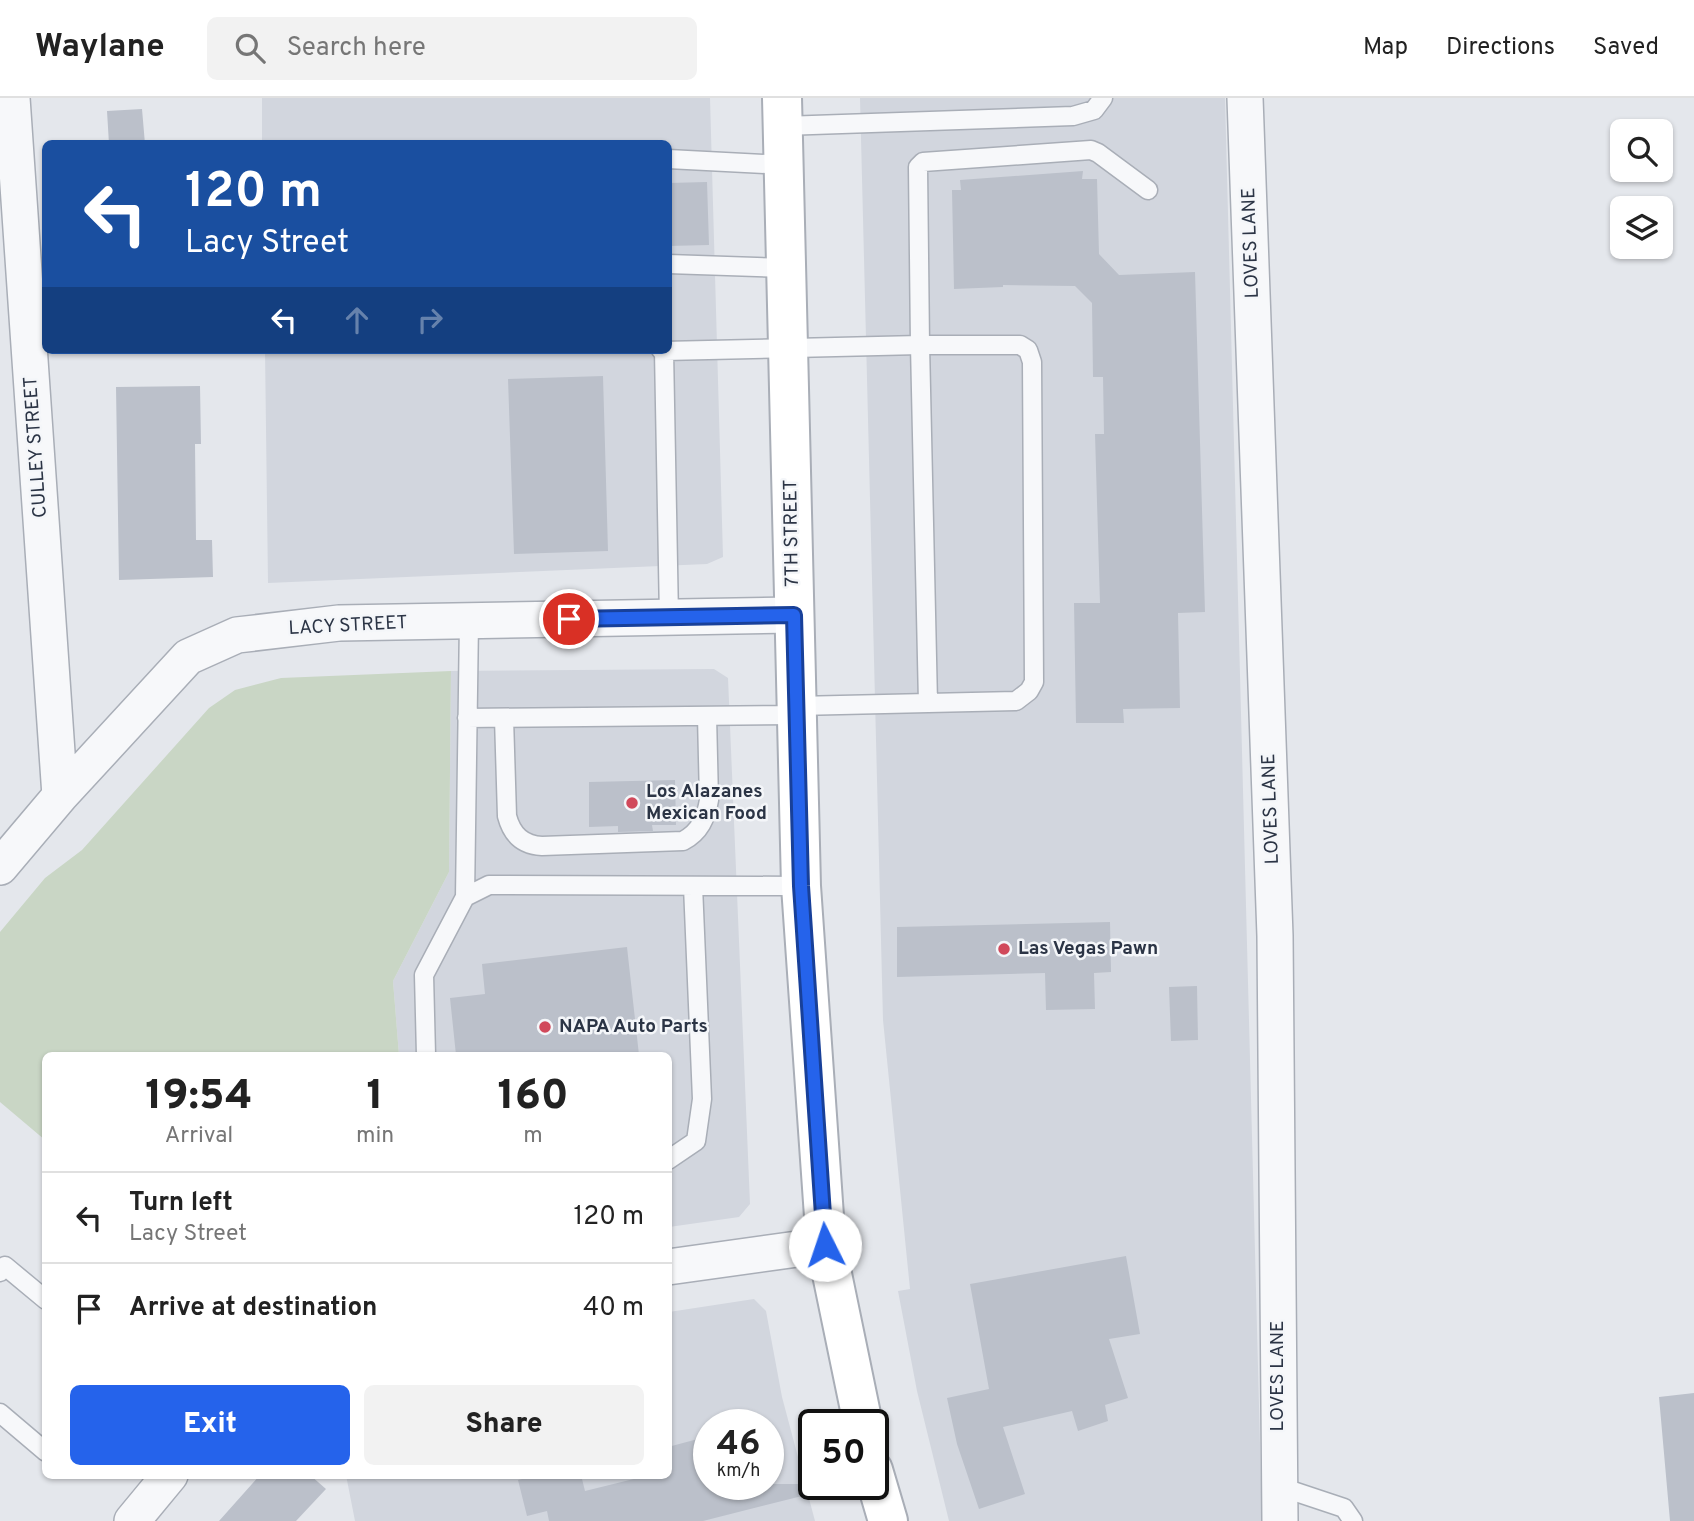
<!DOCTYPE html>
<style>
body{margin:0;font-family:Overpass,sans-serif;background:#f2f2f2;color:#222;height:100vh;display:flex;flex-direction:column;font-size:26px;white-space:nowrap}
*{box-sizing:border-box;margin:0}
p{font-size:23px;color:#767676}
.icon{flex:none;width:38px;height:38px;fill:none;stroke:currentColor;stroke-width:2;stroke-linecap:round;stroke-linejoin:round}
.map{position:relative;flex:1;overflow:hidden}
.details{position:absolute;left:42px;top:954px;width:630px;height:427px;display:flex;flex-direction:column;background:#fff;border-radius:10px;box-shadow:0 2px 5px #0004}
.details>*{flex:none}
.top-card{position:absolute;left:42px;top:42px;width:630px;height:214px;border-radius:10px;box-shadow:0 2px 5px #0004;background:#1a4fa0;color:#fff;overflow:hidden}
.fabs{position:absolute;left:1610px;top:21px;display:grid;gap:14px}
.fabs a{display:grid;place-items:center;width:63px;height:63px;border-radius:10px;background:#fff;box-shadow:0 2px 5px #0004;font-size:35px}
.speed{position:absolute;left:693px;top:1311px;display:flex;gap:14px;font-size:35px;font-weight:700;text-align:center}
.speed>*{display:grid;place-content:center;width:91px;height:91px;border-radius:50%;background:#fff;box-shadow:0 2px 5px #0004;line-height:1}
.speed small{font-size:18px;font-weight:400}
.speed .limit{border:4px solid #111;border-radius:10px;background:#fff;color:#111}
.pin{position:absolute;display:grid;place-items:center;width:60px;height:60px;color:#fff;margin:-30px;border:4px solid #fff;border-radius:50%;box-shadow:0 2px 7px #0007}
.me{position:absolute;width:77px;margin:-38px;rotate:356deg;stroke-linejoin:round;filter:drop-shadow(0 0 5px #0008)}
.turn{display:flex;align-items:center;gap:24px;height:147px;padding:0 28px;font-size:32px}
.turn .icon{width:91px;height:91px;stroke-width:2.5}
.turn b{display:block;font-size:49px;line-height:60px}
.lanes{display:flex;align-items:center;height:66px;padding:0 28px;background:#0003;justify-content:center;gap:35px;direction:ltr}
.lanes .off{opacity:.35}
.eta{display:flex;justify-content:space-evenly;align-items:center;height:119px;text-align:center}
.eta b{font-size:42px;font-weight:800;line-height:49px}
.primary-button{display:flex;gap:14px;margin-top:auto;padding:14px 28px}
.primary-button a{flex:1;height:80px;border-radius:10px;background:#2563eb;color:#fff;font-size:28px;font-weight:800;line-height:80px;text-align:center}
.primary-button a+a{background:#f2f2f2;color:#222}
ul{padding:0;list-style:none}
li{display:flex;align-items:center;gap:21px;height:91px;padding:0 28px;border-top:2px solid #e0e0e0}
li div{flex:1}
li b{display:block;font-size:26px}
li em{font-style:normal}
header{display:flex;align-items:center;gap:42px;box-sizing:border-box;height:98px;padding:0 35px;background:#fff;border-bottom:2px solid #e0e0e0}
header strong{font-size:33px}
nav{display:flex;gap:38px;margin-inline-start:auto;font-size:24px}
.search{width:490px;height:63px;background:#f2f2f2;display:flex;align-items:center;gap:18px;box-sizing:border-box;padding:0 24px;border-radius:10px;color:#767676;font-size:26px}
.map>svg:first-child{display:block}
.built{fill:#d2d6de;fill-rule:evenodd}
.green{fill:#c9d6c5}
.building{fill:#bbc0ca}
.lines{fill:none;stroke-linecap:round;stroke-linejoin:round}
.lane-casing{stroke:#a9aeb7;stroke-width:21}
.street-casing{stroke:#a9aeb7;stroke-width:38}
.secondary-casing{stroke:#a9aeb7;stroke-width:42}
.lane{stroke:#f7f8fa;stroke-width:18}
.street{stroke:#f7f8fa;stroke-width:35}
.secondary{stroke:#fff;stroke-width:38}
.route-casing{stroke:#184099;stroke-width:18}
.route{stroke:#2563eb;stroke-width:12}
.poi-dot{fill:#d1495b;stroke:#f4f6f9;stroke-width:2.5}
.labels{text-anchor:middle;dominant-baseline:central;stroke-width:5;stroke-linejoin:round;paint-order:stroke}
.street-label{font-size:19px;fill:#2b3445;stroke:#f4f6f9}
.poi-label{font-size:19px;font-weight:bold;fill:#2b3445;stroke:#f4f6f9;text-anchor:start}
</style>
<header>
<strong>Waylane</strong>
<div class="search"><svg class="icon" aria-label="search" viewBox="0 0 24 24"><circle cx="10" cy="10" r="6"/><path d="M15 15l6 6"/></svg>Search here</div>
<nav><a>Map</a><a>Directions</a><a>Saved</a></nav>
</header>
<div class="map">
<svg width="1694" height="1423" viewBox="0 0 1694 1423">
<rect width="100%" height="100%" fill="#e4e7ec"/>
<path class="built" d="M262,0h448l13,459 -16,7 -439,19 -3,-233h403v-206l-406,-1z
M860,0h365l37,1423h-313l-32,-130 -19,-100 12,-2 -27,-269z
M714,571l14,9 22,526 -11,13 -70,10 -1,-172h-269l-6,-74 56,-109 2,-201z
M754,1201l12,12 16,86 33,124h-460l-9,-46h322l1,-163zM709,1326h59v60h-59z"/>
<path class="green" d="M451,573l-2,201 -56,109 6,74h-353l-1,85 -45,-38v-170l45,-54 37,-28 127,-142 26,-18 46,-12z"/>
<path class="building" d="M142,11l3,35h-36l-2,-33z
M1083,73l-1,8h15l2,75 20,21 76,-3 10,340 -27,1 2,95 -57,1 1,14h-48l-2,-120h26l-5,-169h9l-1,-57h-10l-1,-74 -17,-17 -72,-1v2l-49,2 -2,-99h9l-1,-10z
M707,84l2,63 -41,1v-63z
M603,278l5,175 -94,3 -6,-175z
M200,288l1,58h-6l1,96h16l1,37 -94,3 -3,-193z
M675,682l1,45h-24l1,6 -35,1v-6l-29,1v-45z
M1110,824l1,50 -17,1 1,36 -49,1 -1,-37 -148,4v-50z
M627,849l12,108h-183l-6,-57 35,-4 -3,-30z
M1197,888l1,54 -27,1 -2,-54z
M1126,1158l14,78 -31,5 19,59 -23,7 3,16 -30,10 -6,-20 -69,16 22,67 -46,15 -22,-65 -10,-46 42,-9 -19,-105z
M1694,1295v128h-24l-11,-124z
M709,1338v48h100l1,10 -107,27h-154l-2,-10 -20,5 -9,-36 21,-5h42l4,16 65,-16h18v-28z
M260,1377h50l16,14 -30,32h-77z"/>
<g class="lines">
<g class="lane-casing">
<path id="lane" d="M783,28l290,-10 21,-6 9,-12
M668,61l116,6
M668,166l118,4
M661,252l3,1 5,267
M664,253l256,-6 8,358 -131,3
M928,605l88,-2 13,-10 5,-9 -2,-320 -4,-12 -8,-5h-100l-2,-178 5,-5 168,-12 7,3 50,37
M467,620l329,-3
M504,620l3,98c5,19 16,29 35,30l141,-5c17,-9 23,-23 26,-41l-2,-84
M465,799l4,-276
M426,957l-2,-80 41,-78 24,-12 312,1
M668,1062l28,-19 6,-42 -9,-213
M0,1174l5,-6 41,34
M0,1315l46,39
M1278,1388l66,22 9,13"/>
</g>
<g class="street-casing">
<path id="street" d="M12,0l48,698
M1245,0l30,838 5,585
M0,769l60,-71 128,-139 49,-22 102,-12 455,-8
M668,1169l158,-22
M132,1423l38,-46"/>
</g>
<g class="secondary-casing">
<path id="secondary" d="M782,0l19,788 25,359 37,179
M873,1372l15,51"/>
</g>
<use href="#lane" class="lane"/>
<use href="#street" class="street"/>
<use href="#secondary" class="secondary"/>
</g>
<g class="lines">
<g class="route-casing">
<path id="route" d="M569,521l225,-4 7,271 24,359"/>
</g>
<use href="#route" class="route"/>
</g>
<g class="poi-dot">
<circle cx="632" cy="705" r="7"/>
<circle cx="1004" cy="851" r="7"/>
<circle cx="545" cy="929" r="7"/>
</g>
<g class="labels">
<g class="street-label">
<text transform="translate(1251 145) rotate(-92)">LOVES LANE</text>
<text transform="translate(36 349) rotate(-94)">CULLEY STREET</text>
<text transform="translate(792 435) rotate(-91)">7TH STREET</text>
<text transform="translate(348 528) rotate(-3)">LACY STREET</text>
<text transform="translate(1271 711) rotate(-92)">LOVES LANE</text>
<text transform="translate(1278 1278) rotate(-90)">LOVES LANE</text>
</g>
<g class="poi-label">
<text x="646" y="694">Los Alazanes<tspan x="646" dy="22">Mexican Food</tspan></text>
<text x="1018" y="851">Las Vegas Pawn</text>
<text x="559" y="929">NAPA Auto Parts</text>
</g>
</g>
</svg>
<div class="fabs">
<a><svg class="icon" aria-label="search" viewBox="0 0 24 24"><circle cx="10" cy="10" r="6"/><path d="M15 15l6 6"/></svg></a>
<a><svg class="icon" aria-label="layers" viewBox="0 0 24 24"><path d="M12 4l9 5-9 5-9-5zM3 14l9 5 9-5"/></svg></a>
</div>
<div class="speed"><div>46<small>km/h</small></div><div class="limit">50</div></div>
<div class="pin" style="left:569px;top:521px;background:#d93025"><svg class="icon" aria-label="arrive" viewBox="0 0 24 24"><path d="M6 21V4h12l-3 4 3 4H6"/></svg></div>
<svg class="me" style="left:825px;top:1147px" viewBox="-20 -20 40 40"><circle r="19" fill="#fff"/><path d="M0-13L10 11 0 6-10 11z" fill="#2563eb"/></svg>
<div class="top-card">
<div class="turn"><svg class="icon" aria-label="left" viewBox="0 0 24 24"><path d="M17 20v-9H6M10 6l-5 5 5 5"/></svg><div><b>120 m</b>Lacy Street</div></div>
<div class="lanes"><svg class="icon" aria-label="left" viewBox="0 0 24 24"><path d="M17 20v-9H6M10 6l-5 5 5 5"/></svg><svg class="icon off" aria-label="ahead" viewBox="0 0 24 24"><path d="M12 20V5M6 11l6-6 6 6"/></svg><svg class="icon off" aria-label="right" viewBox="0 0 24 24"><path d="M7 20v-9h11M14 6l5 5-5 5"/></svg></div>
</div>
<section class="details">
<div class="eta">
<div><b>19:54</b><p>Arrival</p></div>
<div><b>1</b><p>min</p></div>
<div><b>160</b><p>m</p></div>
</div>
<ul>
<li><svg class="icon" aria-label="left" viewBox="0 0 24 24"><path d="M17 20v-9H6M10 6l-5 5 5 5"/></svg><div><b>Turn left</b><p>Lacy Street</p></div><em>120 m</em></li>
<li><svg class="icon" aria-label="arrive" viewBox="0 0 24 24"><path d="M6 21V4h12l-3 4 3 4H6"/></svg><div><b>Arrive at destination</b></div><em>40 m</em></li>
</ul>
<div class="primary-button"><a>Exit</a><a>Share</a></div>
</section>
</div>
